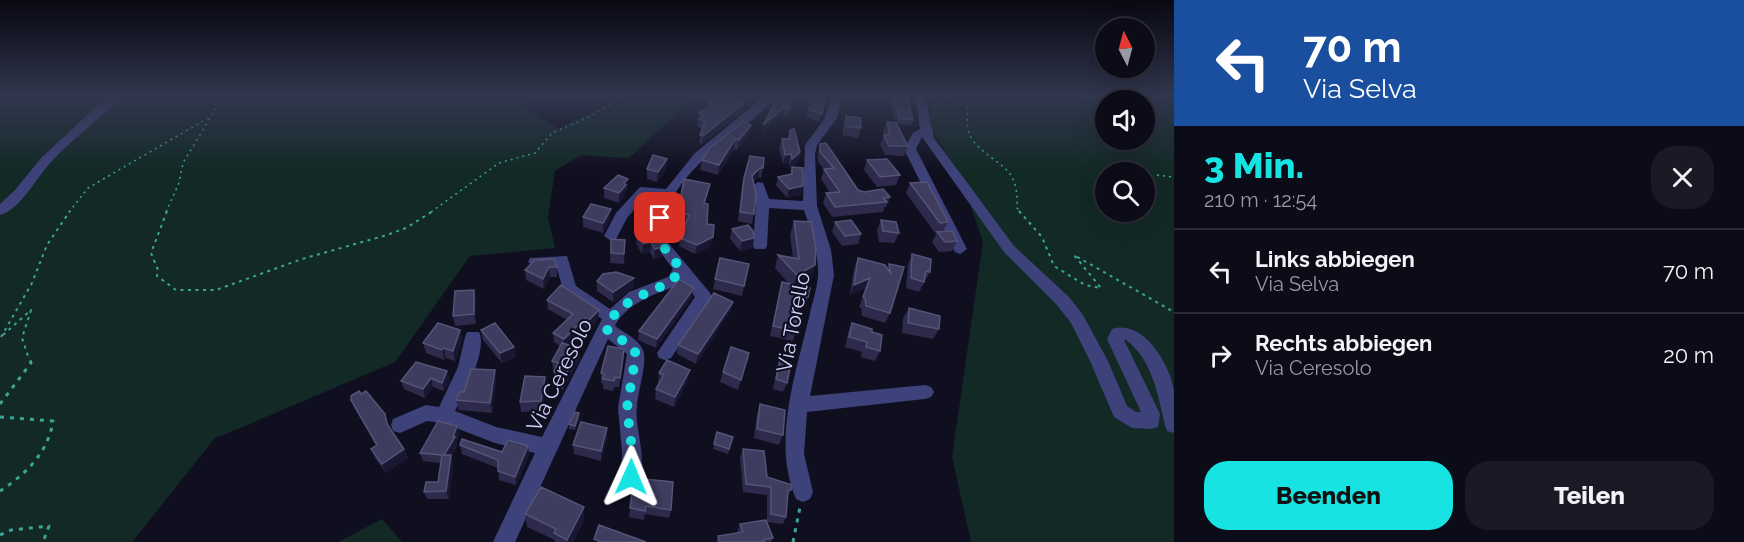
<!DOCTYPE html>
<html lang="de">
<meta charset="utf-8">
<style>
body{margin:0;font-family:Raleway,sans-serif;background:#1a1925;color:#f1f3f6;height:100vh;display:flex;flex-direction:column;font-size:22px;white-space:nowrap}
*{box-sizing:border-box;margin:0}
p{font-size:20px;color:#9a9ba2}
.icon{flex:none;width:33px;height:33px;fill:none;stroke:currentColor;stroke-width:2;stroke-linecap:round;stroke-linejoin:round}
.map{position:relative;flex:1;overflow:hidden}
.details{display:flex;flex-direction:column;background:#0c0b18;width:570px}
.details>*{flex:none}
.hud{background:#1a4fa0;color:#fff;overflow:hidden}
.needle{width:39px;rotate:354deg}
.fabs{position:absolute;left:1095px;top:18px;display:grid;gap:12px}
.fabs a{display:grid;place-items:center;width:60px;height:60px;border-radius:50%;background:#0c0b18;box-shadow:0 6px 24px #0002,0 0 0 2px #2c2b37;font-size:30px}
.pin{position:absolute;display:grid;place-items:center;width:51px;height:51px;color:#fff;margin:-26px;border-radius:12px;box-shadow:0 3px 9px #0006}
.me{position:absolute;width:66px;margin:-33px;rotate:1deg;stroke-linejoin:round;filter:drop-shadow(0 0 4px #0008)}
.turn{display:flex;align-items:center;gap:21px;height:126px;padding:0 30px;font-size:27px}
.turn .icon{width:78px;height:78px;stroke-width:2.5}
.turn b{display:block;font-size:42px;line-height:51px}
.round{display:grid;place-items:center;flex:none;width:63px;height:63px;border-radius:24px;background:#1a1925}
.headline{display:flex;align-items:center;justify-content:space-between;height:102px;padding:0 30px}
h1{font-size:36px;font-weight:800;line-height:45px;color:#16e3e2}
.action{display:flex;gap:12px;margin-top:auto;padding:12px 30px}
.action a{flex:1;height:69px;border-radius:24px;background:#16e3e2;color:#111;font-size:24px;font-weight:800;line-height:69px;text-align:center}
.action a+a{background:#1a1925;color:#f1f3f6}
ul{padding:0;list-style:none}
li{display:flex;align-items:center;gap:18px;height:84px;padding:0 30px;border-top:2px solid #2c2b37}
li div{flex:1}
li b{display:block;font-size:22px}
li em{font-style:normal}
main{display:flex;flex:1;min-height:0}
.map>svg:first-child{display:block}
.green{fill:#132926;fill-rule:evenodd}
.lines{fill:none;stroke-linecap:round;stroke-linejoin:round}
.path-far2{stroke:#3aa795;stroke-width:1.5;stroke-dasharray:2 4;stroke-linecap:butt}
.path-far1{stroke:#3aa795;stroke-width:2;stroke-dasharray:3 4.5;stroke-linecap:butt}
.path{stroke:#3aa795;stroke-width:3;stroke-dasharray:4 6;stroke-linecap:butt}
.minor{fill:#3e427a;fill-rule:evenodd}
.wall{fill:#2d2a4c}
.shaded-wall{fill:#1a1733}
.building{fill:#3e3c5f;stroke:#565377;stroke-width:1.5}
.route{stroke:#16e3e2;stroke-width:10;stroke-dasharray:0 18}
.labels{text-anchor:middle;dominant-baseline:central;stroke-width:4.5;stroke-linejoin:round;paint-order:stroke}
.street-label{font-size:21px;fill:#d3d2fb;stroke:#100f20}
</style>
<main>
<div class="map">
<svg width="1174" height="542" viewBox="0 0 1174 542">
<rect width="100%" height="100%" fill="#100f20"/>
<path class="green" d="M0,95h536l-10,13 32,21 57,-28 5,-6 74,2 -65,61 -48,-3 -26,16 -7,46 7,31 -85,8 -75,106 -181,77 -81,102 3,1h-136z
M965,95h209v447h-203l-19,-85 31,-215 -23,-68 -29,-44 -1,-31 36,1zM1106,100h38v40h-38zM1106,172h38v40h-38z
M382,519l20,23h-64z"/>
<g class="lines">
<path class="path-far2" d="M1169,95l5,2
M932,98l36,3c-1,13 -3,30 6,41 23,26 45,22 43,66l4,4
M1157,175l17,2
M69,212l19,-24 122,-71
M166,212l13,-29 4,-20 41,-68
M431,212l68,-49 36,-10 17,-20 37,-16 26,-16 3,-6"/>
<path class="path-far1" d="M167,211l-16,42 7,17 -1,6 19,14h40l86,-31 85,-24 19,-7 27,-17
M1019,211l23,26 12,29 31,19 16,3 -27,-33 100,57
M3,335l28,-25 -9,28 7,21
M1,337l31,-54 15,-38 23,-34"/>
<path class="path" d="M0,404l31,-41 -2,-6
M0,417l53,4c-5,32 -27,53 -53,70
M0,535l11,-5 38,-4 -6,16
M793,542l7,-35"/>
<path class="minor" d="M109,95h12c-21,25 -49,44 -70,67 -14,15 -31,48 -51,53v-11l15,-14 27,-33z
M766,95h12c-33,37 -82,59 -106,104 -7,12 -5,28 -6,41l44,53 2,4 -2,4 -39,57 -6,2 -6,-2 -2,-5 38,-56 -13,-17 -4,5c-22,9 -52,18 -63,41 9,7 28,15 29,28 2,14 -6,37 -7,51 -3,26 12,54 1,79l-7,2 -7,-2 -3,-7 1,-26 -4,-43 9,-54 -19,-15 -93,203h-22l42,-89 -40,-10 -52,-20 -16,-2 -27,12 -7,-2 -2,-6 2,-6 33,-14 13,2 19,-40 7,-30 2,-5h12c9,18 -15,63 -24,79l41,16 46,10 60,-118 -38,-26 -8,-28 -21,2 -7,-5 2,-4 37,-2 9,30 34,23 19,-17 39,-15 5,-8 -21,-28 1,-24 7,-21 -12,-2 -21,24 -11,21 -5,2 -7,-5 12,-23 24,-26 26,2 29,-36z
M832,95h10l-5,23 -20,27 -2,9 2,52 14,44 3,25 -24,121 115,-11 6,2 3,5 -3,5 -6,2 -118,13 -3,42 9,38 -3,7 -7,3 -7,-3c-25,-58 1,-128 14,-186 3,-13 8,-27 8,-40 0,-22 -7,-42 -14,-63l-35,-2 -2,38 -2,3h-10l-2,-3 3,-43 -4,-17 6,-4 5,1 6,16 34,2 2,-56 20,-27z
M915,95h10l9,43 80,108 55,51 14,18 25,46 19,45 9,6h5l-34,-73 5,-10c32,-10 58,36 62,62 0,13 0,29 0,42l-7,-2 -2,-6c-7,-30 -13,-66 -39,-85h-2l36,74 -2,13 -7,2 -19,-1 -18,-11 -24,-56 -19,-38 -14,-18 -53,-53 -82,-115 -6,12 51,100 -7,5 -5,-2 -51,-103 9,-16 7,-4z"/>
</g>
<path class="wall" d="M779,95h50l-1,4 -3,-1 -6,24 -13,-5 2,-8 7,-6 -20,-3 -8,17 -4,-2 -22,18z
M888,95h19l6,25 -2,6 -14,-2 11,22 -4,10 -19,-1 -5,-11 4,-9 -1,-4 4,-9 9,1z
M708,101l36,2 -1,8 -41,33 -3,-1 3,-14 -4,-2v-6l1,-8 8,-6z
M846,116l15,12 -3,10 -15,-3v-10z
M790,130l10,22 -2,10 -9,6v-5l-6,1 -4,-16 3,-9h5z
M749,134l-12,16 -3,-1 -16,26 -18,-5 2,-10 8,-12z
M820,144l38,46 32,7 -4,10h-1l-2,5 -51,5 -9,-14 3,-10h4l-9,-14 3,-10 -6,-7v-8z
M750,156l13,12 -2,10 -3,-1 -5,5 1,32 -2,10 -14,-3 4,-34z
M667,159l-1,10 -9,13 -10,-3v-10z
M867,160l33,15 -4,10 -19,2 -13,-17z
M792,167l11,19 -2,9 -14,3 -11,-13 2,-8 12,-3z
M628,179v9l-3,3v4l-6,8 -15,-5v-10z
M910,183l38,39 -5,9 14,10 -5,10 -13,1 -7,-10 5,-10 -2,1 -29,-40z
M708,192l-3,11 2,21 4,22 -16,8 -16,-8 1,-8 6,-15 -9,-2 1,-9z
M583,217l27,2 -7,14 -20,-6z
M881,220l18,13 -5,10 -15,-1 -2,-12z
M794,221l21,44 -4,14 -13,7 10,11 -3,10 -6,-1 -3,25 -3,10 -23,-5 12,-54 7,2 -14,-16 3,-13 15,3 -3,-23z
M835,222l26,12 -3,10 -16,2 -10,-14z
M732,229l20,19 -12,3 -10,-12z
M637,234l25,13 -1,10 -7,2 -4,-7 -8,2 -6,-10z
M611,239l14,1 -1,24 -14,-1z
M912,254l18,18 -11,20 -13,-4 2,-24z
M858,258l29,10 2,-4 15,3 -14,46 -5,10 -23,-7 -1,-8 -2,-1 7,-19 -16,7 4,-27z
M535,260l22,7v10h-7l-6,12 -18,-9 -1,-10z
M749,264l-7,32 -29,-7 2,-10z
M634,278l-1,10 -20,14 -16,-11v-10z
M474,290l2,10v24l-21,2 -2,-10z
M692,297l-36,51 -18,-8 1,-9z
M547,300l51,19 -9,11 -4,-3 -18,18 13,13 -17,32 -9,-8v-11h-1l-1,-10 8,-15 -6,-4 -1,-9 14,-13 -19,-11z
M733,302l-3,9 -34,53 -19,-10 1,-9z
M909,308l30,21 -6,10 -31,-6 1,-15z
M852,323l20,9 8,19 -5,10 -14,-4 1,-5 -17,-5 3,-14z
M460,330l2,10 -7,21 -9,-3 -2,2 -18,-7 -3,-10z
M481,330l35,27 -14,6 -19,-23z
M749,353l-11,37 -18,-8 3,-10z
M624,359l-5,28h-5l-1,4 -10,-2v-5l-2,-1v-10z
M780,359l7,24 -4,9 -10,-3 4,-20z
M416,362l34,18 -6,11 -11,-4 -8,11 -21,-9 -3,-8z
M659,373l29,7 -14,27 -19,-8 1,-10 3,-5 -1,-1z
M496,380l-4,33 -33,-3 -3,-10z
M546,387l-4,24 -21,1 -1,-10z
M361,394l24,20 5,14 14,21 4,9 -22,15 -11,-15 -4,-9 5,-4 -21,-36 -4,-9z
M760,404l23,31 -4,10 -25,-7 3,-24z
M579,413l1,5 -5,12 -6,-1v-5z
M457,426l2,8 -3,8 1,4 -6,10 2,8 -4,35h-22l-3,-7 14,-10 3,-19 -18,-2 -3,-8z
M717,432l16,5 -5,17 -15,-5z
M607,437l-6,24 -27,-7 -1,-9z
M460,445l42,7 27,3 -13,30 -17,-5 -1,-12 -36,-14z
M743,449l24,28 24,13 -4,8 -1,19 -3,7 -16,-2v-27l-24,-3 -3,-35z
M634,478l37,32 -2,8 -24,-4 -1,6 -15,-3z
M525,514l59,6 -11,22h-18v-2l-28,-13z
M740,524l33,14 -2,4h-55l2,-6 19,-3z"/>
<path class="shaded-wall" d="M795,95v5l-8,17 2,-8z
M744,103l-1,8 -41,33 1,-8z
M785,107l-2,8 -22,18 2,-8z
M751,125l-2,9 -12,16 2,-10z
M735,139l-1,10 -16,26 1,-10z
M800,152l-2,10 -9,6 3,-9z
M791,154l-2,9 -6,1 2,-9z
M667,159l-1,10 -9,13 1,-10z
M760,168l-2,9 -8,8 2,-9z
M628,179v9l-3,3v4l-6,8v-10l5,-10z
M803,186l-2,9 -14,3 2,-9z
M611,209l-1,10 -7,14v-10z
M713,237l-2,9 -16,8 2,-9z
M754,238l-2,10 -12,3 2,-10z
M651,242l-1,10 -8,2 1,-10z
M662,247l-1,10 -7,2 1,-10z
M815,265l-4,14 -18,9 4,-13z
M549,267l1,10 -6,12 -1,-10z
M634,278l-1,10 -20,14v-10z
M870,278l-4,10 -16,7 4,-10z
M694,288l-2,9 -36,51 1,-9z
M474,290l2,10v24l-2,-10z
M733,302l-3,9 -34,53 2,-10z
M599,310l-1,9 -9,11v-10z
M585,318v9l-21,21v-9z
M460,330l2,10 -7,21 -2,-10z
M514,347l2,10 -14,6 -2,-10z
M444,348l2,10 -2,2 -2,-10z
M579,348l1,10 -17,32v-10z
M624,349v10l-5,28 1,-9z
M495,370l1,10 -4,33 -2,-10z
M690,370l-2,10 -14,27 1,-10z
M447,371l3,9 -6,11 -2,-8z
M545,377l1,10 -4,24 -1,-10z
M431,378l2,9 -8,11 -2,-9z
M579,413l1,5 -5,12v-4z
M457,426l2,8 -3,8 1,4 -6,10 2,8 -4,35 -3,-8 -2,-36z
M607,428v9l-6,24v-10z
M528,446l1,9 -13,30 -1,-8z
M404,449l4,9 -22,15 -4,-9z
M584,507v13l-11,22h-5l-1,-2z"/>
<path class="building" d="M718,95h6l20,8 -41,33 -3,-1 5,-14 -6,-2 5,-4 -5,-2 13,-10 -4,-2z
M779,95h16l-6,14 -4,-2 -22,18z
M817,95h8l-3,19 -14,-5 15,-12z
M892,95h15l6,25 -14,-2z
M846,116l14,2 1,10 -15,-2z
M743,122l8,3 -12,15 -4,-1 -16,26 -17,-5 8,-12z
M887,122l9,1 12,23h-19l-5,-11h6z
M794,129l6,23 -8,7 -1,-5 -6,1 -3,-16h8v-9z
M826,143l32,47 6,2 19,-3 7,8 -7,1 4,4 -52,5 -9,-14 14,-1 -16,-23 10,-1 -14,-16v-8z
M653,155l14,4 -9,13 -11,-3z
M750,156l14,2 -1,10h-3l-8,8 4,18 -2,20 -14,-2 4,-34z
M887,159l13,16 -20,2 -13,-17z
M792,167l11,1v18l-14,3 -11,-12 14,-3z
M618,175l10,4 -4,4 2,2 -7,8 -15,-5z
M684,179l26,5 -6,19 4,1 -1,20 7,1 -1,12 -16,8 -17,-7 9,-23 -11,-3z
M927,182l21,40 -8,1 -30,-40z
M591,204l20,5 -8,14 -20,-6z
M851,220l10,14 -16,2 -10,-14z
M881,220l15,2 3,11 -16,-2z
M794,221l17,1 5,26 -1,17 -18,10 -19,-20 21,4z
M748,225l5,6 1,7 -12,3 -10,-12z
M651,231l11,16 -7,2 -4,-7 -8,2 -6,-10z
M952,231l5,10 -12,1 -8,-10z
M611,239l14,1 -1,14 -13,-1z
M912,254l19,5 -1,13 -4,-1 -2,11 -13,-4z
M720,258l29,6 -5,22 -29,-7z
M858,258l27,7 6,9 -2,-10 15,3 -14,46 -24,-7 -1,-8 -2,-1 7,-19 -16,7z
M554,259l3,8h-8l-6,12 -18,-9 10,-10z
M616,272l18,6 -21,14 -16,-11 6,-7z
M679,279l15,9 -37,51 -18,-8z
M782,282l28,6 -2,9 -8,-1 -4,35 -23,-5z
M561,285l38,25 -10,10 -4,-2 -21,21 -11,-6 20,-19 -26,-14z
M474,290v24l-21,2 2,-25z
M714,293l19,9 -35,52 -20,-9z
M909,308l31,8 -1,13 -31,-6z
M438,323l22,7 -7,21 -9,-3 -2,2 -19,-7z
M495,323l19,24 -14,6 -19,-23z
M852,323l20,6v3l10,3 -2,16 -14,-4 1,-5 -18,-5z
M562,343l17,5 -16,32 -9,-8 4,-9 -6,-2z
M608,346l16,3 -4,29 -5,-1 -1,4 -11,-2 1,-5 -3,-1z
M731,347l18,6 -8,27 -18,-8z
M780,359l11,4 -4,20 -11,-4z
M667,360l23,10 -15,27 -19,-8 8,-14 -5,-2z
M416,362l31,9 -5,12 -11,-5 -8,11 -22,-8z
M471,369l24,1 -5,33 -34,-3 4,-8h4z
M525,376l20,1 -4,24 -21,1z
M359,391l2,3 5,-3 19,23 2,10 17,25 -22,15 -11,-15 6,-4 -26,-45v-4z
M760,404l25,6 -2,25 -26,-6z
M575,412l4,1 -4,13 -6,-2z
M438,421l19,5 -4,11h2l-11,18h7l-5,36 -22,1 2,-10h12l4,-27 -22,-2z
M581,422l26,6 -6,23 -28,-6z
M717,432l16,5 -4,12 -15,-5z
M462,439l40,13 6,-12 20,6 -13,31 -17,-6v-11l-38,-15z
M743,449l21,2 3,26 25,8 -1,5h-3l-2,27 -15,-3v-27l-25,-3z
M634,478l39,4 -2,28 -25,-4 -1,5 -15,-3z
M541,487l43,20 -17,33 -13,-7 2,-4 -31,-15z
M766,520l7,18 -10,2 1,2h-44l-2,-6 25,-4 -3,-8z
M599,525l47,17h-45l-7,-3z"/>
<linearGradient id="sky" x2="0" y2="1"><stop stop-color="#090812"/><stop offset="0.56" stop-color="#31374e"/><stop offset="1" stop-color="#31374e" stop-opacity="0"/></linearGradient>
<rect width="1174" height="171" fill="url(#sky)"/>
<g class="lines">
<path class="route" d="M631,477l1,-27 -5,-42 9,-54 -4,-7 -26,-18c17,-40 60,-33 75,-60l-22,-28 1,-23"/>
</g>
<g class="labels">
<g class="street-label">
<text transform="translate(793 322) rotate(-79)">Via Torello</text>
<text transform="translate(559 375) rotate(-64)">Via Ceresolo</text>
</g>
</g>
</svg>
<div class="fabs">
<a><svg class="needle" viewBox="-14 -14 28 28"><path d="M0-13l5 13h-10z" fill="#e53935"/><path d="M0 13l5-13h-10z" fill="#9a9ba2"/></svg></a>
<a><svg class="icon" aria-label="sound" viewBox="0 0 24 24"><path d="M4 9h4l5-4v14l-5-4H4zM17 9q2 3 0 6"/></svg></a>
<a><svg class="icon" aria-label="search" viewBox="0 0 24 24"><circle cx="10" cy="10" r="6"/><path d="M15 15l6 6"/></svg></a>
</div>
<div class="pin" style="left:660px;top:218px;background:#d93025"><svg class="icon" aria-label="arrive" viewBox="0 0 24 24"><path d="M6 21V4h12l-3 4 3 4H6"/></svg></div>
<svg class="me" style="left:631px;top:477px" viewBox="-20 -20 40 40"><path d="M0-17L14 15 0 8-14 15z" fill="#16e3e2" stroke="#fff" stroke-width="4"/></svg>
</div>
<section class="details">
<div class="hud">
<div class="turn"><svg class="icon" aria-label="left" viewBox="0 0 24 24"><path d="M17 20v-9H6M10 6l-5 5 5 5"/></svg><div><b>70 m</b>Via Selva</div></div>
</div>
<div class="headline"><div><h1>3 Min.</h1><p>210 m · 12:54</p></div><a class="round"><svg class="icon" aria-label="close" viewBox="0 0 24 24"><path d="M6 6l12 12M18 6L6 18"/></svg></a></div>
<ul>
<li><svg class="icon" aria-label="left" viewBox="0 0 24 24"><path d="M17 20v-9H6M10 6l-5 5 5 5"/></svg><div><b>Links abbiegen</b><p>Via Selva</p></div><em>70 m</em></li>
<li><svg class="icon" aria-label="right" viewBox="0 0 24 24"><path d="M7 20v-9h11M14 6l5 5-5 5"/></svg><div><b>Rechts abbiegen</b><p>Via Ceresolo</p></div><em>20 m</em></li>
</ul>
<div class="action"><a>Beenden</a><a>Teilen</a></div>
</section>
</main>
